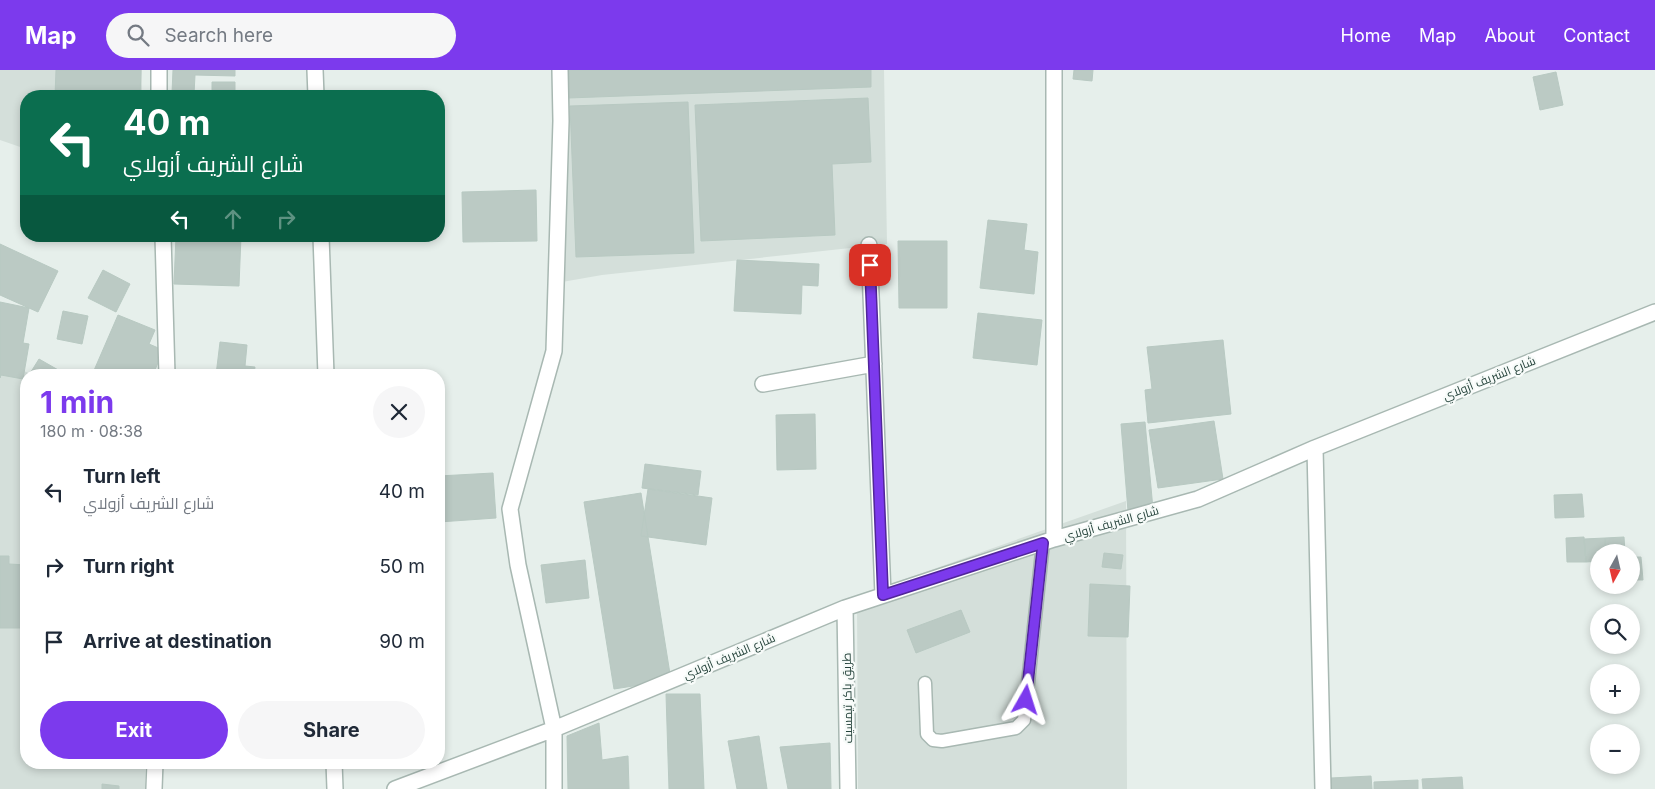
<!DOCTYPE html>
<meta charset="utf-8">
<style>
body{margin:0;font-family:Inter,Cairo,sans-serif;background:#f6f6f7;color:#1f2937;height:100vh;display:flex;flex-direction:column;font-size:19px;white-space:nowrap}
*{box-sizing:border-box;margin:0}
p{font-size:16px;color:#747a83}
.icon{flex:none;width:28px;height:28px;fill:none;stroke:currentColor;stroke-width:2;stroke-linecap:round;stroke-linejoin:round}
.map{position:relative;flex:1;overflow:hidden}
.details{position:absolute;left:20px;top:299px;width:425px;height:400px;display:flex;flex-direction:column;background:#fff;border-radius:20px;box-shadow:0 2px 8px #0003}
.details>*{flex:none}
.guide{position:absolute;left:20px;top:20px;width:425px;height:152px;border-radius:20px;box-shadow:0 2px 8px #0003;background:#0b6e4f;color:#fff;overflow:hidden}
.needle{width:32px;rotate:188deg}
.fabs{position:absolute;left:1590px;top:474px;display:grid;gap:10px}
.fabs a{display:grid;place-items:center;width:50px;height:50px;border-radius:50%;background:#fff;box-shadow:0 2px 8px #0003;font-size:25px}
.pin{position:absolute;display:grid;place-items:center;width:42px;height:42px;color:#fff;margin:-21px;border-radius:10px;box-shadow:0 2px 8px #0006}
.me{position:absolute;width:55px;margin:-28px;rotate:6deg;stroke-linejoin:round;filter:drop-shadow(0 0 4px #0008)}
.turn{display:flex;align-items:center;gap:18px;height:105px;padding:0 20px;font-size:22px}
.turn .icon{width:65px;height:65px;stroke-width:2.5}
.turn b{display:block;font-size:35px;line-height:42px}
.lanes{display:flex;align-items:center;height:48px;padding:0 20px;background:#0003;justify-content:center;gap:25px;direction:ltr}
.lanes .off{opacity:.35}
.round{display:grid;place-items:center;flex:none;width:52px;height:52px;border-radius:26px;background:#f6f6f7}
.overview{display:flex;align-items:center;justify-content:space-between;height:85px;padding:0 20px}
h1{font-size:30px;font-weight:700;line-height:38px;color:#7c3aed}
.cta{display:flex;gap:10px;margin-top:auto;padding:10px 20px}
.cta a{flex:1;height:58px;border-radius:30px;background:#7c3aed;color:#fff;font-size:20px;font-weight:700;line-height:58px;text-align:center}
.cta a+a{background:#f6f6f7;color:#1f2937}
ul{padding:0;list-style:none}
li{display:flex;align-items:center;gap:15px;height:75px;padding:0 20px}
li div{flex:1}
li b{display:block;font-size:19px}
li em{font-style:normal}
header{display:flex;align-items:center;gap:30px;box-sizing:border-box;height:70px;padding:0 25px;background:#7c3aed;color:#fff}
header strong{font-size:24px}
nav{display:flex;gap:28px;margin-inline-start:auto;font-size:18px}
.search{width:350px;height:45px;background:#f6f6f7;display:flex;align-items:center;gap:12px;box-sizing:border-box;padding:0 18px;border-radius:28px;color:#747a83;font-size:19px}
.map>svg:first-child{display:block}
.built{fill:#d4dfda}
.building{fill:#bbcac4;stroke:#b8c9c2}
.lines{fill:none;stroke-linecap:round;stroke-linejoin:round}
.service-casing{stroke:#a8b8b2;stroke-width:15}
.minor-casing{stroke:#a8b8b2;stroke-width:18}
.service{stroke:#fff;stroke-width:12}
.minor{stroke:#fff;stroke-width:15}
.route-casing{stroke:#51269a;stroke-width:12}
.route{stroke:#7c3aed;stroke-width:9}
.labels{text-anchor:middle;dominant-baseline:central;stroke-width:4.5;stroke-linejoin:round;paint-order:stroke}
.street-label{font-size:12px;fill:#24423a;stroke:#f7fbf9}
</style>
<header>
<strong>Map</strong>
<div class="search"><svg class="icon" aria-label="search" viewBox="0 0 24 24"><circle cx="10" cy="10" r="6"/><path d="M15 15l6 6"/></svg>Search here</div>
<nav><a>Home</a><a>Map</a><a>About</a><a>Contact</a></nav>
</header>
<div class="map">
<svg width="1655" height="719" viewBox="0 0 1655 719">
<rect width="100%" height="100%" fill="#e6efeb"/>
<path class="built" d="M0,0h142v26h-116v53l-26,-9z
M563,0h321l3,174 -285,31 -40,7z
M0,292l34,13h-8v387l119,1v26h-145z
M1126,431l1,288h-269l-1,-193z"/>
<path class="building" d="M56,0h85l-1,26h-85z
M173,0h62v6l-40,-1 -1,19 -22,-1z
M569,0h302v17l-303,11z
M1074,0h19l-1,11 -19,-2z
M1556,2l7,33 -23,5 -7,-33z
M212,12h23v14h-23z
M868,28l3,64 -39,2 3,71 -134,6 -6,-136z
M688,32l6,151 -118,4 -6,-151z
M536,120l1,51 -74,1 -1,-50z
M988,150l39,4 -3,26 14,2 -4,42 -54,-6z
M176,166h65l-2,50 -65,-2z
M898,171h49v67h-48z
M0,174l58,27 -20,41 -38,-17z
M737,190l82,4 -1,22 -16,-1 -1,29 -67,-3z
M103,200l27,14 -14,28 -28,-14z
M0,232l29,6 -6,35 6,1 -6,35 -22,-4 -1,3z
M63,241l25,5 -6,28 -25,-5z
M978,243l64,7 -5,45 -64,-7z
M118,245l37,15 -6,14 14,6 -10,25h-61z
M1223,270l8,74 -83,9 -3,-33 7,-1 -5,-42z
M220,272l27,3 -2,21 10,1 -1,8h-38z
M39,289l28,16h-38z
M815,344l1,55 -39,1 -1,-55z
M1214,351l9,58 -65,9 -9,-58z
M1145,352l8,87 -25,2 -7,-87z
M645,394l56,7 -3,24 -56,-7z
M493,403l3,45 -57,4v-46z
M648,419l64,9 -6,47 -65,-9z
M641,423l30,187 -57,9 -30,-187z
M1582,424l2,23 -29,1 -1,-23z
M1584,467l2,25h-19l-1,-24z
M1624,467l1,15h-19l-1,-14z
M1605,468l1,14h-7v9l-13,1 -2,-23z
M1104,483l19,2 -2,14 -19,-2z
M0,486h9v8l17,1v63h-26z
M1631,487h10l2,23h-12z
M585,490l4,38 -43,5 -5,-38z
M1090,514l40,2 -2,51 -40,-1z
M961,540l9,22 -54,21 -9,-23z
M666,624h34l4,95h-35z
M599,653l3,37 26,-4 1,33h-61l-1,-53z
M759,666l8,53h-30l-9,-48z
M830,673l1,46h-43l-8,-42z
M1371,706l1,13h-41v-11z
M1462,707l1,12h-40l-1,-10z
M1418,710v9h-44v-7z
M102,714l17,2v3h-17z"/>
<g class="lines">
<g class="service-casing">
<path id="service" d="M925,613l2,51 6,6 9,1 74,-13 8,-8 19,-177"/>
</g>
<g class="minor-casing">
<path id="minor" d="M159,0v26
M315,0l1,26
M1054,0v469
M163,166l4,139
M321,166l5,139
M869,175l14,350
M763,314l111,-20
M1315,378l8,341
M845,538l3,181
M334,692l1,27
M154,719l1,-27
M395,719l159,-60 291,-121 209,-69 144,-40 117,-51 340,-136
M554,719v-60l-36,-164 -8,-56 44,-158 7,-230 -1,-51"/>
</g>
<use href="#service" class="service"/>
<use href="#minor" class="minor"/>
</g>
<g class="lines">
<g class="route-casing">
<path id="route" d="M870,195l13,330 160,-52 -17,157"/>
</g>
<use href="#route" class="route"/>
</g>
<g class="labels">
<g class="street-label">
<text transform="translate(1489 308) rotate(-22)">شارع الشريف أزولاي</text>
<text transform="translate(1111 453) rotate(-16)">شارع الشريف أزولاي</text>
<text transform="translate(729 586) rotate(-23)">شارع الشريف أزولاي</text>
<text transform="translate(847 628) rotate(-91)">طريق باكر تيمسيت</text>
</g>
</g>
</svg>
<div class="fabs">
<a><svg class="needle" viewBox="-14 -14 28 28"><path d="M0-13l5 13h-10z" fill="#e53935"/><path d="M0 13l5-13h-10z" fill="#747a83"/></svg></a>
<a><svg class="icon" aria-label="search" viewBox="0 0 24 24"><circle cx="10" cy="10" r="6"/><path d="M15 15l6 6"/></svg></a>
<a>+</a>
<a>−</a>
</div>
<div class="pin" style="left:870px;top:195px;background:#d93025"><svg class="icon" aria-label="arrive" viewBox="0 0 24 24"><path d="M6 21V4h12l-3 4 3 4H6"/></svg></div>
<svg class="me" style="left:1026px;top:630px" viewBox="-20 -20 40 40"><path d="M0-17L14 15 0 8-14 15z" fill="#7c3aed" stroke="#fff" stroke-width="4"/></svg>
<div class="guide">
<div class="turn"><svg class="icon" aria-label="left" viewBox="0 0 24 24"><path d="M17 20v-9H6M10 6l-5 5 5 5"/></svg><div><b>40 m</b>شارع الشريف أزولاي</div></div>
<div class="lanes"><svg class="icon" aria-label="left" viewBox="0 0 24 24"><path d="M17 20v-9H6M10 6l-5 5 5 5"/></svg><svg class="icon off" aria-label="ahead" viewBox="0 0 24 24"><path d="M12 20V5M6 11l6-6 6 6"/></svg><svg class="icon off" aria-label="right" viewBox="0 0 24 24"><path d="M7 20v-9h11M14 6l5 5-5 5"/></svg></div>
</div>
<section class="details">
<div class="overview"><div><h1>1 min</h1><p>180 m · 08:38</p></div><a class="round"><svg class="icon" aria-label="close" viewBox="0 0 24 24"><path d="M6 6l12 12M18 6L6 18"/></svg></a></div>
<ul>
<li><svg class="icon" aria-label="left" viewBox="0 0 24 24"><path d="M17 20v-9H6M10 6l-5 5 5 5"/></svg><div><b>Turn left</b><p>شارع الشريف أزولاي</p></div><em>40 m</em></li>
<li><svg class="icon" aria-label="right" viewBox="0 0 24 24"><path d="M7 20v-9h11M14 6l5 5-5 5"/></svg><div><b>Turn right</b></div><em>50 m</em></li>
<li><svg class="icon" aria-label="arrive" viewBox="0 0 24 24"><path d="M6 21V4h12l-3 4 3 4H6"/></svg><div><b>Arrive at destination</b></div><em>90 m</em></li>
</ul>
<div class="cta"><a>Exit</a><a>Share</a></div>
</section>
</div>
